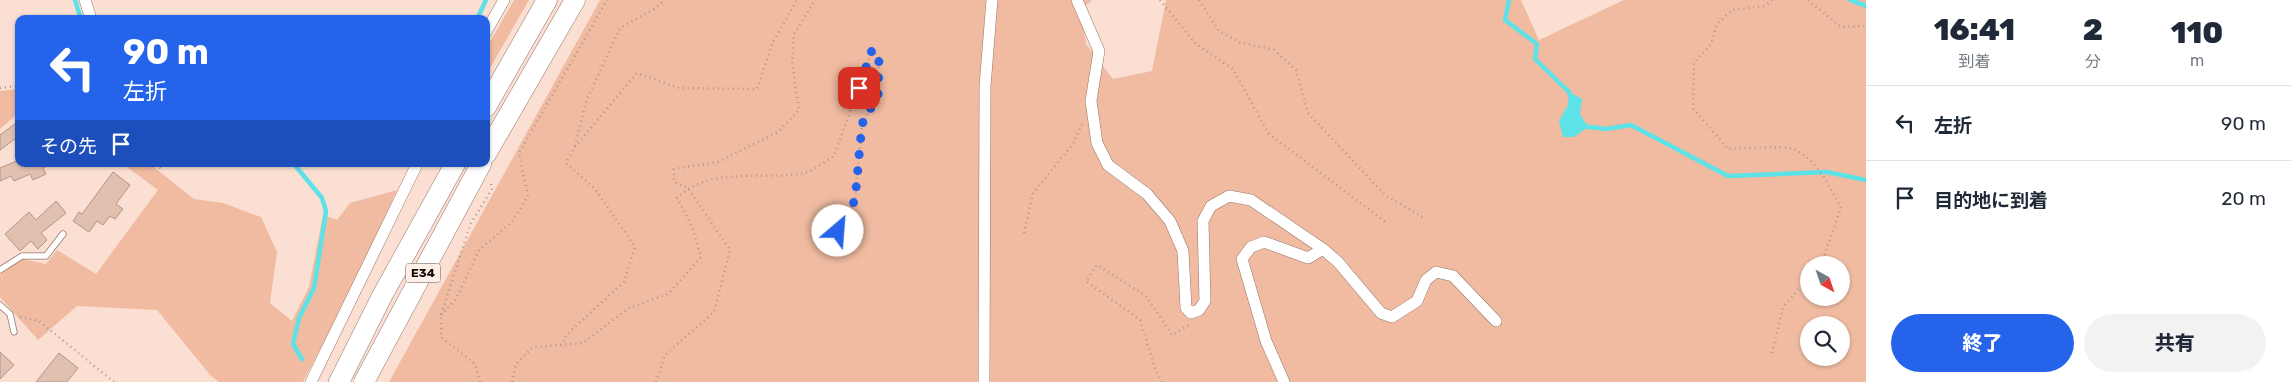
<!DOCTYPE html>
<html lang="ja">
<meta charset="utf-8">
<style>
body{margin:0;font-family:Rubik,"Noto Sans JP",sans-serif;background:#f2f2f3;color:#1f2937;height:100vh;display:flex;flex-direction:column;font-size:19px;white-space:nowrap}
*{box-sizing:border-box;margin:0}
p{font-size:16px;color:#747a83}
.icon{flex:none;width:28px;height:28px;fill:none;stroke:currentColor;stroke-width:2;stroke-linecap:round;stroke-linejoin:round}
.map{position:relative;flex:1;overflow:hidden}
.details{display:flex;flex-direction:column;background:#fff;width:425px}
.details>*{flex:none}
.banner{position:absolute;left:15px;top:15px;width:475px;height:152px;border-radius:10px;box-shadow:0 1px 4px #0004;background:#2563eb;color:#fff;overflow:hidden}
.needle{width:32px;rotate:140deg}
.controls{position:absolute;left:1800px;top:256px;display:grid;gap:10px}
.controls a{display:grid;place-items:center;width:50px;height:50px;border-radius:50%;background:#fff;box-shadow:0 1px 4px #0004;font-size:25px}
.pin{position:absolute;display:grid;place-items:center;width:42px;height:42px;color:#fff;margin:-21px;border-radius:10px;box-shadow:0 2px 8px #0006}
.me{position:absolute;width:55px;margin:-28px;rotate:27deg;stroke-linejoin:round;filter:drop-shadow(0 0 4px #0008)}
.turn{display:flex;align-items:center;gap:18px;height:105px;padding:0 25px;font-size:22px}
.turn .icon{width:65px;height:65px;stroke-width:2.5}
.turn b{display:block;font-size:35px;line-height:42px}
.then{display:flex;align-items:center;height:48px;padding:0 25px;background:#0003;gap:10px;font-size:19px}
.eta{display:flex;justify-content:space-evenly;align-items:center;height:85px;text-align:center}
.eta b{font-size:30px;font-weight:800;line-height:35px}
.button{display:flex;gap:10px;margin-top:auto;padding:10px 25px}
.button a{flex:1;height:58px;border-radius:30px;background:#2563eb;color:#fff;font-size:20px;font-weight:800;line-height:58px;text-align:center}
.button a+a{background:#f2f2f3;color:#1f2937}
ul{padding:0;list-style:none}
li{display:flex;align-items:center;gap:15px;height:75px;padding:0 25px;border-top:1px solid #e0e1e3}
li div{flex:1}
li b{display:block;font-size:19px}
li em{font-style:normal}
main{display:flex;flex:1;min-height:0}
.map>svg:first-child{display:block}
.green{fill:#f0bba1;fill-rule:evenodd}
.water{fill:#5ce2e7}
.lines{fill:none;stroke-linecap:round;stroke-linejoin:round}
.stream{stroke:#5ce2e7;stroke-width:4.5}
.building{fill:#e1c0b0;stroke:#b49485}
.lane-casing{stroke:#957768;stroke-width:7}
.street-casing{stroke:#957768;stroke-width:12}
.highway-casing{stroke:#957768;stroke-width:21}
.path{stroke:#ae988e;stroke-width:2.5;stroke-dasharray:1 4;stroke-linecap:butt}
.lane{stroke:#fff;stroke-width:5.5}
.street{stroke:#fff;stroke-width:11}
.highway{stroke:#fff;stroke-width:20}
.route{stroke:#2563eb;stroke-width:9;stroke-dasharray:0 16.2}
.labels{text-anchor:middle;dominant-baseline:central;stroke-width:4;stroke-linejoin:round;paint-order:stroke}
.shield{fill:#fef0e9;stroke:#5a4e49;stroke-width:1}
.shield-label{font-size:12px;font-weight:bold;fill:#140905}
</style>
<main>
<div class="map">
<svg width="1866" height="382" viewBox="0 0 1866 382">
<rect width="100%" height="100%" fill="#fbdfd3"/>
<path class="green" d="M514,0h15l-43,75v-26z
M600,0h492l-11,10 5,34 27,35 39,-8 14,-71h355l18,40 85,-40h242v382h-1477zM1809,265h32v33h-32zM1809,325h32v33h-32z
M17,89l2,27 -3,-1 -16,14v-38z
M123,164h27l44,35 29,4 38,14 16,35 -7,51 22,18 17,-34 14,-72 14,5 13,-17 47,-13 -41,91 -53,101h-84l-8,-6 -54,-66 -80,-4 -39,34 -38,-43v-22l22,-16 24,5 11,-14 39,24 62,-84z"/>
<path class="water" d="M1569,92l13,7 -2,15 8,13 -14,10h-11l-4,-16 9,-16z"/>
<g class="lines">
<path class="stream" d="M75,0l6,19
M1509,0l-4,20 32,24 -2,15 34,33 1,4
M1850,0l16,6
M477,19l9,-19
M1582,126l24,3 25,-4 97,51 99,-4 39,8
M294,164l28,34 4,13 -12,77 -15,30 -6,26 9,15"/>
</g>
<path class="building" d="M19,121v15l-19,14v-15z
M19,160v4h33l-9,4 3,6 -13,6 -3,-6 -16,7 -3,-5 -11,5v-13z
M113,172l17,13 -14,19 7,5 -8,10 -5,-3 -7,9 -6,-4 -8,11 -16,-11 6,-9 3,2z
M56,201l10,12 -25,20 6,7 -9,9 -7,-8 -11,10 -15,-17 24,-22 7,8z
M0,352l14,13 -14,14z
M59,353l19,15 -11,14h-31z"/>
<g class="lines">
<g class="lane-casing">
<path id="lane" d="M0,270l22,-14h24l17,-22
M0,305l10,9 4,18"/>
</g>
<g class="street-casing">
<path id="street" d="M85,0l6,19
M1077,0l22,51 -8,50 6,42 11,22 39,29 23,27 13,30 3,57 5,5 8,-3 6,-9 -2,-80 8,-15 18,-10 22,4 72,49 -15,9 -44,-16 -13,5 -9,12 24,82 18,41
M486,32l18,-32
M1323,249l15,13 43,51 11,4 25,-16 9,-21 10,-8 17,4 43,45
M311,382l106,-218
M984,382l1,-296 7,-86"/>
</g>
<g class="highway-casing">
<path id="highway" d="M486,107l61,-107
M486,154l89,-154
M339,382l43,-86 73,-132
M364,382l117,-218"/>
</g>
<path class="path" d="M1160,0l36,44 37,25 35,64 119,90
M1199,0l20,31 20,11 35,8 22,20 12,43 77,82 41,24
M1772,0l-7,6 -33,4 -15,14 -6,20 -17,19 -1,45 35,41c12,0 57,-4 65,0 25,11 36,37 48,59l-20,57
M1808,0l33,27 25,-1
M0,88l15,-2 4,2
M575,146l12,-47 33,-71 34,-19 11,-9
M156,164l6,6
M1024,233l9,-40 40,-49 9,-20
M441,315l15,-16 23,-49 33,-28 16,-26 -9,-43 88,-153
M20,317l19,4 75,61
M561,346l6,-12 57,-52 11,-35 -40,-58 -29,-26 8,-15 63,-75 42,15 78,1 16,-47 24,-42
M1772,353l11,-46 26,-29
M480,382l-5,-18 -34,-27v-22l29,-90 22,-36 -1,-6
M512,382l4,-18 17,-17 50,-4 46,-35 39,-14 33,-37 -9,-31 -15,-28c35,-33 84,-17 127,-25 10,-2 21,-12 30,-17l38,-106 7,7 -1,38 -16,29 -7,75 -16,32
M656,382l9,-27 49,-43 16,-62 -42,-62 -14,-6v-13l44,-7 60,-30 21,-22 -7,-48 2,-28 21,-34
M1162,382l-6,-11 -16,-51 -54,-39 11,-16 49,31 26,39 17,-10"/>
<use href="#lane" class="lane"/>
<use href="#street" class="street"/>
<use href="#highway" class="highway"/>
</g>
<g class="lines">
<path class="route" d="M838,231l17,-31 7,-76 16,-29 1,-38 -7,-7 -13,38"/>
</g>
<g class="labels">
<rect class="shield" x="405.5" y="263.5" width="35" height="19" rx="4"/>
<g class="shield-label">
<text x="423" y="273">E34</text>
</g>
</g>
</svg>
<div class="controls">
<a><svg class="needle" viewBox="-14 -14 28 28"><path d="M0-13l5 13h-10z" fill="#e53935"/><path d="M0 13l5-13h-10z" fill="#747a83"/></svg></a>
<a><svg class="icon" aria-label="search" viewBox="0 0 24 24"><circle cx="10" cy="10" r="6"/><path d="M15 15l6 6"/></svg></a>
</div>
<div class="pin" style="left:859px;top:88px;background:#d93025"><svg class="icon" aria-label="arrive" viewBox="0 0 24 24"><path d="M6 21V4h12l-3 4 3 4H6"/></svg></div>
<svg class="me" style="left:838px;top:231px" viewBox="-20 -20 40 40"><circle r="19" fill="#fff"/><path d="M0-13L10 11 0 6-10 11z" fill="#2563eb"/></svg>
<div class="banner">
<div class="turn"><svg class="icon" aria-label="left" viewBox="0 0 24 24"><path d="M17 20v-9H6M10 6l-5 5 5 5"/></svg><div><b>90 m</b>左折</div></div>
<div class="then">その先<svg class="icon" aria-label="arrive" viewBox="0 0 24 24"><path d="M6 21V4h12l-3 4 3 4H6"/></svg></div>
</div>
</div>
<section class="details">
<div class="eta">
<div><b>16:41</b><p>到着</p></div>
<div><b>2</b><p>分</p></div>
<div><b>110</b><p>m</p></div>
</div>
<ul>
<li><svg class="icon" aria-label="left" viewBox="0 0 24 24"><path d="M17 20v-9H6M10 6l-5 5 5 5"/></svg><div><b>左折</b></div><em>90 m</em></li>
<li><svg class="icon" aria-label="arrive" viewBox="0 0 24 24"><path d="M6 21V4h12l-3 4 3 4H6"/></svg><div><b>目的地に到着</b></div><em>20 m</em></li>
</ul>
<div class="button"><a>終了</a><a>共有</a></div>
</section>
</main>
